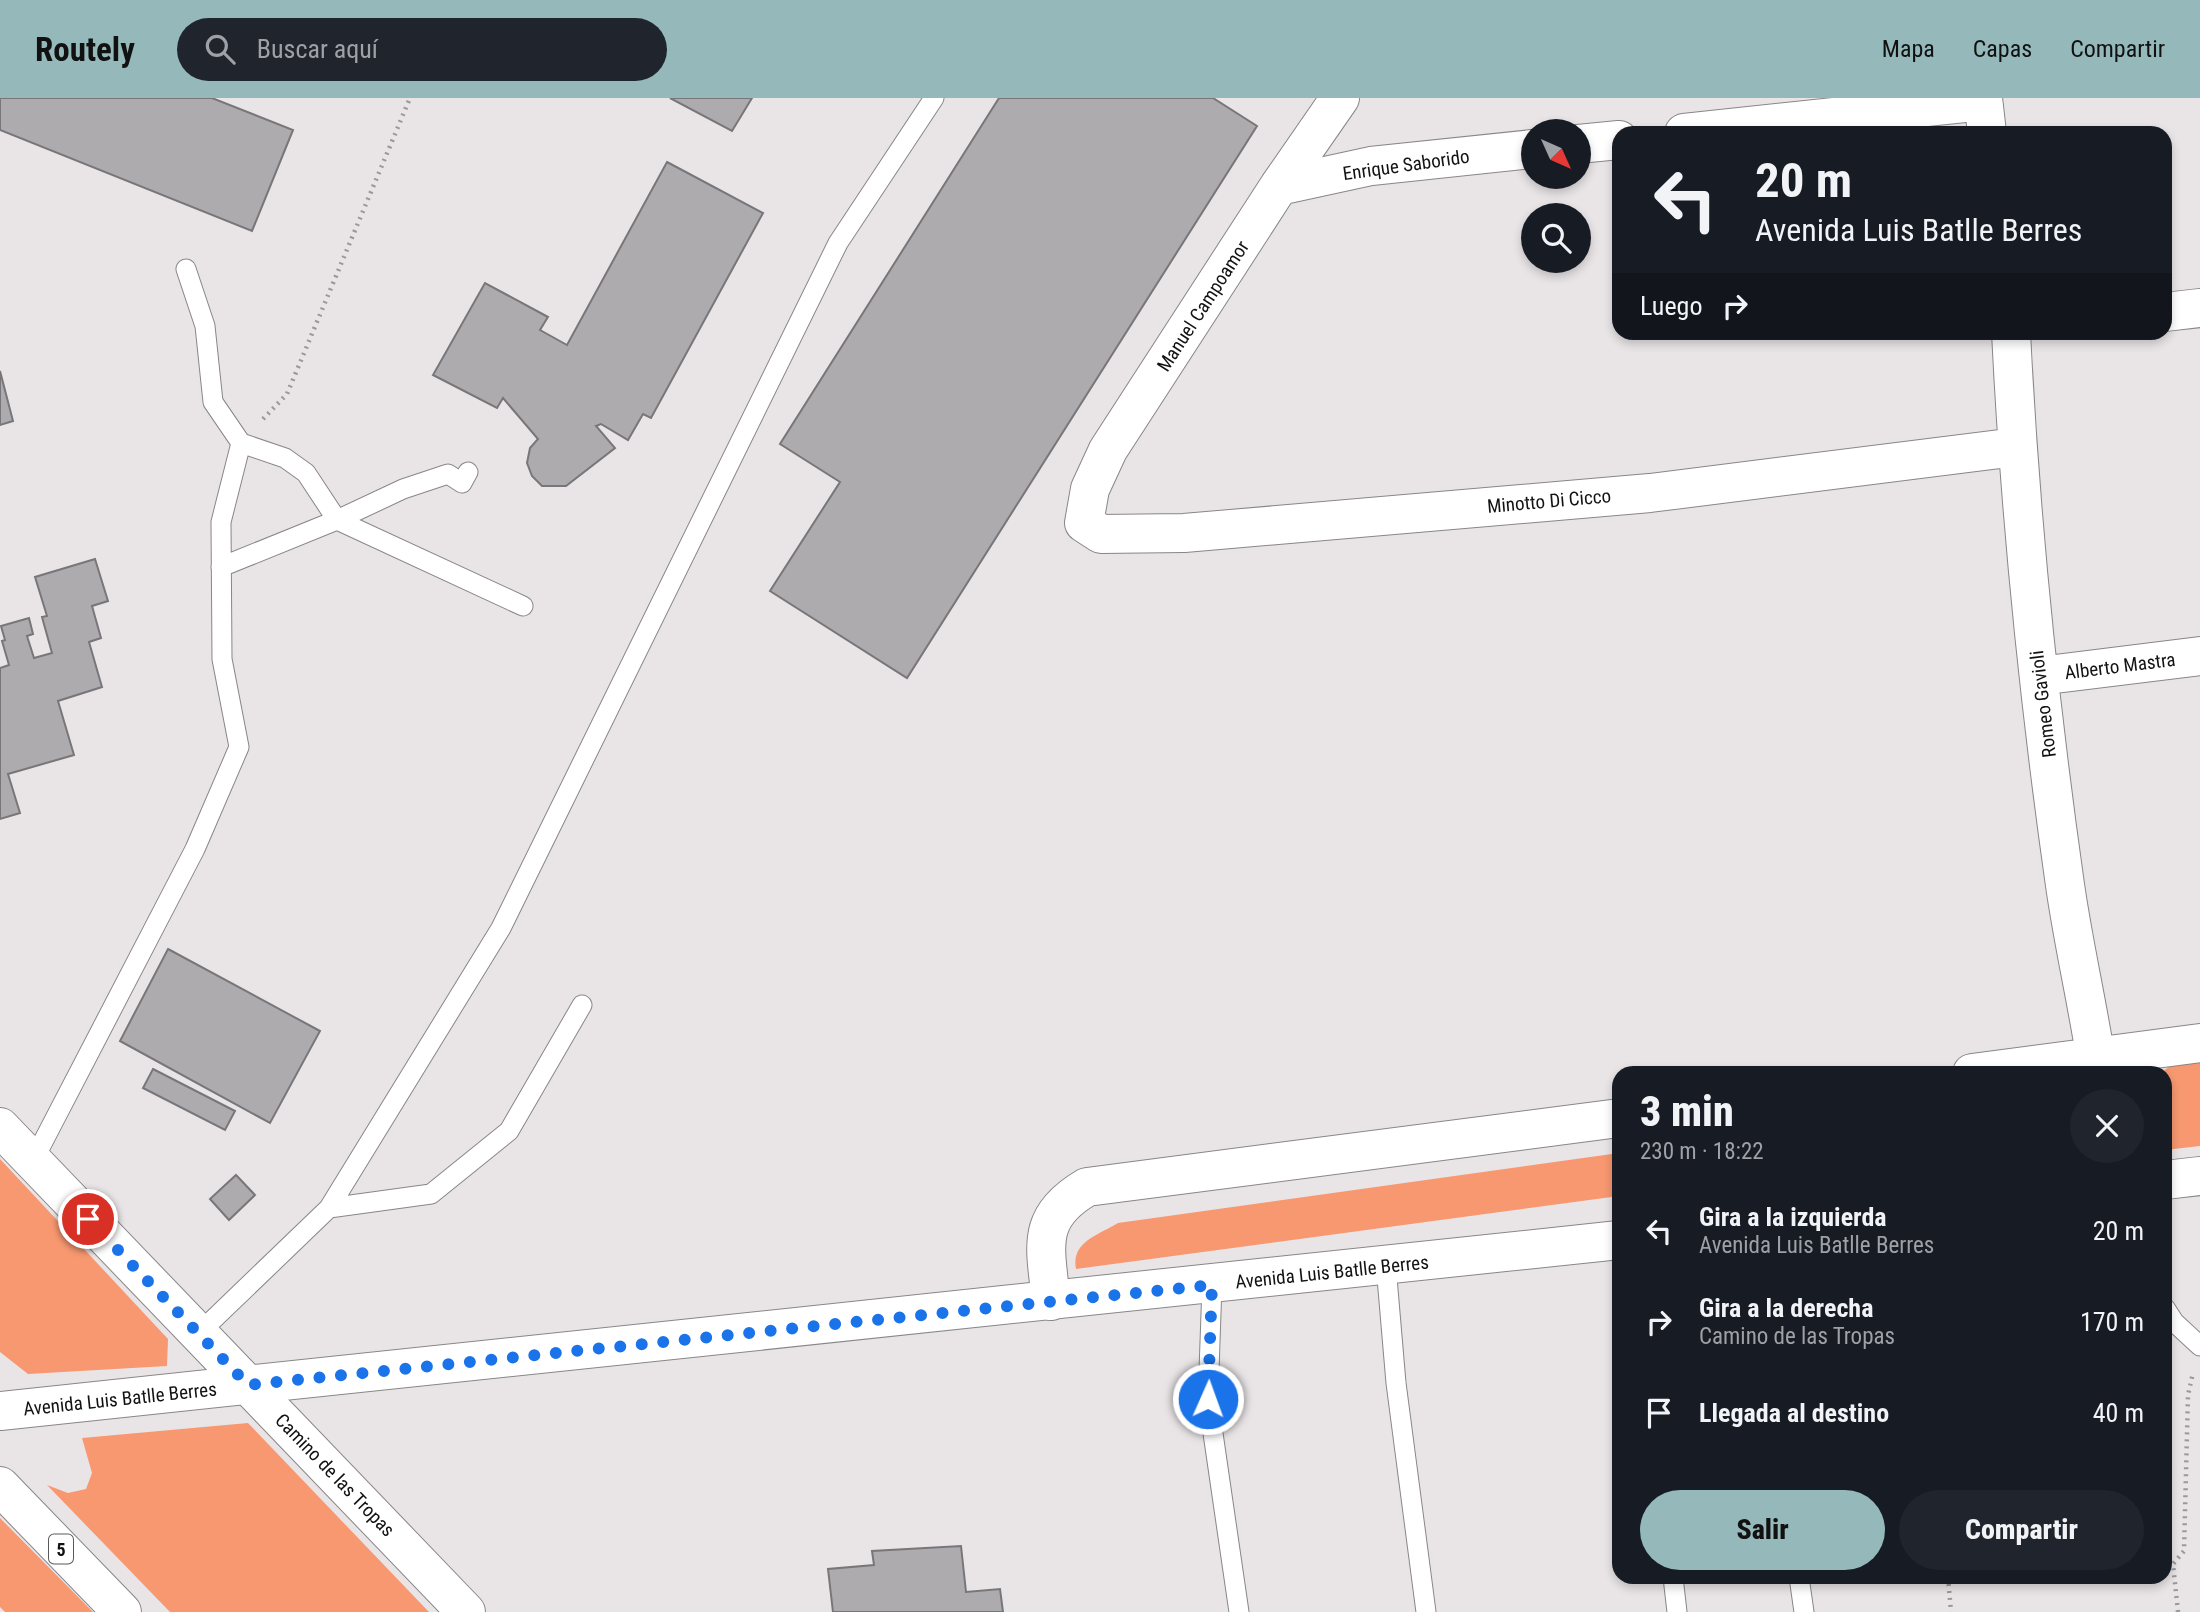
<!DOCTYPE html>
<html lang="es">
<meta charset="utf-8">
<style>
body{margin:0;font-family:"Roboto Condensed",sans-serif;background:#20242c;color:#f1f3f6;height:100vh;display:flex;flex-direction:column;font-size:26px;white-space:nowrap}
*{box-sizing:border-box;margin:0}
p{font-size:23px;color:#9ea1a6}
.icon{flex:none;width:38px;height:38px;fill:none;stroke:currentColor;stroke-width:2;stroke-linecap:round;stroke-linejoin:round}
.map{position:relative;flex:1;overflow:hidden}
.sheet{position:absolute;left:1612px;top:968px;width:560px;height:518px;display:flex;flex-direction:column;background:#171b24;border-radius:21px;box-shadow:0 4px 10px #0003}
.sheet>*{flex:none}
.hud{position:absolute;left:1612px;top:28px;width:560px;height:214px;border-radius:21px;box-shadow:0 4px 10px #0003;background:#171b24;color:#f1f3f6;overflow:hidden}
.needle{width:46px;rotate:135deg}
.controls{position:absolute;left:1521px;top:21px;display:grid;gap:14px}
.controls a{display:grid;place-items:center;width:70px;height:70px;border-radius:50%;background:#171b24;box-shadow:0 4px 10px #0003;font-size:35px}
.pin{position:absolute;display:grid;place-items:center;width:60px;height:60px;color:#fff;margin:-30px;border:4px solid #fff;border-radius:50%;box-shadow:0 2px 7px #0007}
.me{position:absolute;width:77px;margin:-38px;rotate:2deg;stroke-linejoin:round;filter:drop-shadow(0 0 5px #0008)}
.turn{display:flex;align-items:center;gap:24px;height:147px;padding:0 28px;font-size:32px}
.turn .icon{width:91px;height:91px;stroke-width:2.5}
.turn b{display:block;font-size:49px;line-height:60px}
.then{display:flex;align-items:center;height:66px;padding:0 28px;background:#0003;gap:14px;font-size:26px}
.round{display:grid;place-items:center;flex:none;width:74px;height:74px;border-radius:37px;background:#20242c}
.headline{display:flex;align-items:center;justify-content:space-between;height:119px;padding:0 28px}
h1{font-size:42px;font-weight:800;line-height:52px}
.action{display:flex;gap:14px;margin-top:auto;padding:14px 28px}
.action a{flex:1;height:80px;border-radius:42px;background:#95b8bb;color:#111;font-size:28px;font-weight:800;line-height:80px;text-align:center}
.action a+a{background:#20242c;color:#f1f3f6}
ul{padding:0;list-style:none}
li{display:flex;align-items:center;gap:21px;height:91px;padding:0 28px}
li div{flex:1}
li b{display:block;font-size:26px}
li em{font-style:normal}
header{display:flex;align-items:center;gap:42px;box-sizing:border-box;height:98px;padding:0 35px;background:#95b8bb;color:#111}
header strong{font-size:33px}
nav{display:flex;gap:38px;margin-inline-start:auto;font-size:24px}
.search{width:490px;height:63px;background:#20242c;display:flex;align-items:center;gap:18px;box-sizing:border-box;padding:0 24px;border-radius:38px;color:#9ea1a6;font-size:26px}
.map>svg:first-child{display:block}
.green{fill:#f79871}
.building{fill:#adabae;stroke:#787679;stroke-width:2}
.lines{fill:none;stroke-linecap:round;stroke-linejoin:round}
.service-casing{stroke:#898687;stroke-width:21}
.minor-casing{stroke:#898687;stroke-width:40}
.secondary-casing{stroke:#898687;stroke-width:40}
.trunk-casing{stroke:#898687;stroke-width:40}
.path{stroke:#9b989a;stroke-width:4.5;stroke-dasharray:2 5;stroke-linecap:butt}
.service{stroke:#fff;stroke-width:19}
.minor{stroke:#fff;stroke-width:38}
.secondary{stroke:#fff;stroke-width:38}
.trunk{stroke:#fff;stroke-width:38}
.route{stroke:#1a73e8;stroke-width:12;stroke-dasharray:0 21.6}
.labels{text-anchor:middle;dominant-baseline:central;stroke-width:5;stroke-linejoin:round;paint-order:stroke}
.shield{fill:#fff;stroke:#5a595a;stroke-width:2}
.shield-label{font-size:18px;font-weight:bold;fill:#131213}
.street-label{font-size:19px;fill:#131213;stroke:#fff}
</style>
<header>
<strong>Routely</strong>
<div class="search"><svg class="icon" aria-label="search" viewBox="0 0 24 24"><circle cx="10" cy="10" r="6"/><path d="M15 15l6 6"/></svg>Buscar aquí</div>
<nav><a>Mapa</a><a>Capas</a><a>Compartir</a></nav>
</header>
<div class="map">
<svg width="2200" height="1514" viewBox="0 0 2200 1514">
<rect width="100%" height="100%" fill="#e9e5e7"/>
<path class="green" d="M2200,957v91l-35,4v-77h-4l20,-16z
M1619,1055v43l-543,73c-5,-27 22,-34 42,-46z
M0,1061l168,180 -1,27 -139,8 -28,-22z
M248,1325l181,189h-259l-123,-127 21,8 18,-4 6,-16 -10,-35z
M0,1420l93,94h-88l-5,-5z"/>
<path class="building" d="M0,0h212l81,32 -41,101 -252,-101z
M670,0h82l-20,33z
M999,0h214l44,28 -350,552 -137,-87 70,-109 -60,-38z
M667,64l96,51 -112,205 -8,-4 -15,26 -27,-16 -5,2 19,22 -49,38h-24l-10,-10 -5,-13 3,-15 8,-9 -35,-41 -6,10 -64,-33 52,-92 63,34 -8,13 27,15z
M0,273l13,50 -13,4z
M95,461l13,42 -16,5 9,32 -12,4 13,45 -44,14 16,54 -66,19 12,39 -20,6v-151l9,-3 -7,-24 3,-1 -4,-14 28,-8 4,16 -6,2 7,22 18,-5 -10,-36 5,-1 -12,-39z
M168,851l152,82 -50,92 -150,-82z
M153,971l82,42 -10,19 -82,-42z
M236,1077l19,20 -26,25 -19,-21z
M961,1448l5,46 34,-3 3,23h-170l-5,-43 46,-4 -2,-14z"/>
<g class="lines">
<g class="service-casing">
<path id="service" d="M186,171l19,57 8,76 28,41 44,15 21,15 31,47 186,86
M221,469l116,-47 66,-31 45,-15 14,9 6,-11
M33,1063l162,-312 44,-102 -17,-88 -1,-137 20,-79
M329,1110l102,-14 78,-63 73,-126
M1386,1168l10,117 30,229
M1212,1187l-4,114 31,213
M2165,1210l9,14 26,24
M198,1236l131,-126 172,-280 337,-685 96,-145
M1673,1479l4,35
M1799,1479l5,35"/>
</g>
<g class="minor-casing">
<path id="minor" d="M1340,0l-61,88 -171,264 -18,39 -6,34 17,11 83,-1 466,-40 366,-46
M1983,0l4,35
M1684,35l299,-32
M1578,46l41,-4
M1279,88l92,-20 162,-17
M2165,214l35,-4
M2011,234c9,185 28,370 54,553 9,63 24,125 33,188
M2039,578l161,-20
M1972,975l228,-30
M0,1029l466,485
M1051,1203c-5,-53 -17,-83 36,-114l532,-69"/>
</g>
<g class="secondary-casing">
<path id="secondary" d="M2165,1082l35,-4
M0,1313l1619,-171"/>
</g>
<g class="trunk-casing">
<path id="trunk" d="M0,1388l122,126"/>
</g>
<path class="path" d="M263,321l24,-25 123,-296
M1948,1479l3,35
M2178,1514l-5,-48 11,-13 4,-156 5,-22"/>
<use href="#service" class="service"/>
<use href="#minor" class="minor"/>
<use href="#secondary" class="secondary"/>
<use href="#trunk" class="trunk"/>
</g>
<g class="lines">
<path class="route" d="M88,1121l160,166 964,-100 -4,114"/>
</g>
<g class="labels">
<rect class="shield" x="49" y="1436.5" width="24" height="29" rx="5"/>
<g class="shield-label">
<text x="61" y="1451">5</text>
</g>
<g class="street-label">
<text transform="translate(1406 67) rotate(-8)">Enrique Saborido</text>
<text transform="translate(1203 208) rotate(-57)">Manuel Campoamor</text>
<text transform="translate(1549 403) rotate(-5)">Minotto Di Cicco</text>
<text transform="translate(2120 568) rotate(-7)">Alberto Mastra</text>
<text transform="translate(2043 606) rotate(-97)">Romeo Gavioli</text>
<text transform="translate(1332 1174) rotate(-6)">Avenida Luis Batlle Berres</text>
<text transform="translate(120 1301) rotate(-6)">Avenida Luis Batlle Berres</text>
<text transform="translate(335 1377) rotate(46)">Camino de las Tropas</text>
</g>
</g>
</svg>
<div class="controls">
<a><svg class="needle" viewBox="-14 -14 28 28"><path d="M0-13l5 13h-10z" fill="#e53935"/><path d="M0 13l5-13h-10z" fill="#9ea1a6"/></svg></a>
<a><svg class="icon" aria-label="search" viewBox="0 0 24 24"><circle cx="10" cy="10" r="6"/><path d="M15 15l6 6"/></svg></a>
</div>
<div class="pin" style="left:88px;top:1121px;background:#d93025"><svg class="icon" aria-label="arrive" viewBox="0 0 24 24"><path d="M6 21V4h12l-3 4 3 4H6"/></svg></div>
<svg class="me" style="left:1208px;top:1301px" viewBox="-20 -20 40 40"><circle r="17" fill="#1a73e8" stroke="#fff" stroke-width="3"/><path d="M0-11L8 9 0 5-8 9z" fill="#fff"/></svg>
<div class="hud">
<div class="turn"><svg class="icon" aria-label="left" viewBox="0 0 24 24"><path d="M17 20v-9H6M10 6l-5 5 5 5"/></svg><div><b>20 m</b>Avenida Luis Batlle Berres</div></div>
<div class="then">Luego<svg class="icon" aria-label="right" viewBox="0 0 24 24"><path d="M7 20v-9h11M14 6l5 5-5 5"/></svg></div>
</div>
<section class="sheet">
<div class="headline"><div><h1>3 min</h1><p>230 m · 18:22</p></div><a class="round"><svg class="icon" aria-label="close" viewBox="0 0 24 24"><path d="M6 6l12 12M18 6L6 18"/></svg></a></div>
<ul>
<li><svg class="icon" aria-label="left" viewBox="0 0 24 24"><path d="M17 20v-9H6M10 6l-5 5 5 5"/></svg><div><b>Gira a la izquierda</b><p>Avenida Luis Batlle Berres</p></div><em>20 m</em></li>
<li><svg class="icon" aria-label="right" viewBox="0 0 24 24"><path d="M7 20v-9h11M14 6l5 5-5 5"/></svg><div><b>Gira a la derecha</b><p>Camino de las Tropas</p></div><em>170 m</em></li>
<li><svg class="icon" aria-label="arrive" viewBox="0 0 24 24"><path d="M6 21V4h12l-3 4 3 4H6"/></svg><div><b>Llegada al destino</b></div><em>40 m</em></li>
</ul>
<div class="action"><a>Salir</a><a>Compartir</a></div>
</section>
</div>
